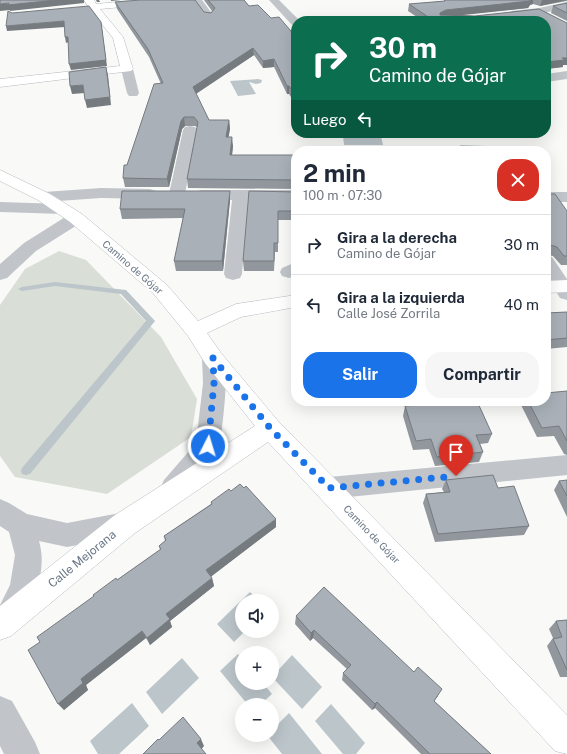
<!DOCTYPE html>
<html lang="es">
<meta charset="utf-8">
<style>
body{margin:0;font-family:"Public Sans",sans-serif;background:#f6f6f7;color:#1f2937;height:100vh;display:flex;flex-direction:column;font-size:15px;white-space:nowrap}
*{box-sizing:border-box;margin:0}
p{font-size:13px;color:#747a83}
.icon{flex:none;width:22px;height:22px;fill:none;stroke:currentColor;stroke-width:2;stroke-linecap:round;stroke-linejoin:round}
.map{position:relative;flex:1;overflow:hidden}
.details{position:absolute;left:291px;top:146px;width:260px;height:260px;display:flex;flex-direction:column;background:#fff;border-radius:16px;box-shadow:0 4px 16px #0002}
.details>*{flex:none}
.hud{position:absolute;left:291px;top:16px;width:260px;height:122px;border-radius:16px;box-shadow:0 4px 16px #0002;background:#0b6e4f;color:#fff;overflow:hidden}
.controls{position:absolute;left:235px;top:594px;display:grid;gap:8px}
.controls a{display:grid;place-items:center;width:44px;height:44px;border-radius:50%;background:#fff;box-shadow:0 4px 16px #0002;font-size:20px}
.pin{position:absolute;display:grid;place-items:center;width:34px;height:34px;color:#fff;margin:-41px -17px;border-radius:50% 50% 50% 0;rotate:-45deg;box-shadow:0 0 4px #0007}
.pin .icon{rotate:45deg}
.me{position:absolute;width:44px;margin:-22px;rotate:5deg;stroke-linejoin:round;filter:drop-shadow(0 0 3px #0008)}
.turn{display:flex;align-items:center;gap:14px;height:84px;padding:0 12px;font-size:18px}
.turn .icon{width:52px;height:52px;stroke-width:2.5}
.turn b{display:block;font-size:28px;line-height:34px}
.then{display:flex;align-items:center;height:38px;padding:0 12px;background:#0003;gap:8px;font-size:15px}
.round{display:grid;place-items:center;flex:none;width:42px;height:42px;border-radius:16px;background:#f6f6f7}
.headline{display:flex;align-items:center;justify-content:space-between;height:68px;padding:0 12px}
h1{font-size:24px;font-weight:700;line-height:30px}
.primary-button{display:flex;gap:8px;margin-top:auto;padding:8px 12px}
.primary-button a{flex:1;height:46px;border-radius:16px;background:#1a73e8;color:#fff;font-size:16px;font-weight:700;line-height:46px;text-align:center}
.primary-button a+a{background:#f6f6f7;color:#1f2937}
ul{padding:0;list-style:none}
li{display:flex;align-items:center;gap:12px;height:60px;padding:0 12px;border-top:1px solid #e0e1e3}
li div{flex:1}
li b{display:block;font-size:15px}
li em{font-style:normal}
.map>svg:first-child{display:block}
.green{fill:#d9ded7}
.water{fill:#bbc5ca}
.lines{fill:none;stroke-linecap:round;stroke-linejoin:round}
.stream{fill:#bbc5ca;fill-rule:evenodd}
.secondary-casing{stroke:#b4b9be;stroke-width:1}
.street{fill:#c1c5c9;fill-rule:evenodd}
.secondary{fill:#fff;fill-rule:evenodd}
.wall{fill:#91979d}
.shaded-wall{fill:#767b80}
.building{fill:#a9b0b7;stroke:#767b80}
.route{stroke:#1a73e8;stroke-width:7;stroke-dasharray:0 12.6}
.labels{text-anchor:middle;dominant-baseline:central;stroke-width:4;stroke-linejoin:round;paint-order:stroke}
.street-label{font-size:10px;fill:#6b7887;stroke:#fff}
.near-street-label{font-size:12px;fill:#6b7887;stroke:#fff}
</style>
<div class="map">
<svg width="567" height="754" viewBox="0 0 567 754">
<rect width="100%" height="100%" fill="#f9faf8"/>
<path class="green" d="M59,251l27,9 75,77 36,62 -6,38 -84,57 -92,-17 -15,-21v-151l25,-36z"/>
<path class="water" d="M258,79l4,1 -1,3 -5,1 -7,-2 7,12 -18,2 -8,-15z
M343,136h38l2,9h-39z
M460,145l27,1 2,5h-26z
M250,592l9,9h-17v30h3l-11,11 -17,-18z
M238,654l4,5v24h21l9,11 -12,11h-12l-28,-34z
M292,655l30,32 -20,22 -30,-32z
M182,658l17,20 -37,36 -16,-22z
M132,703l17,23 -30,28h-21l-8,-13z
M331,704l34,39 -9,11h-13l-28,-33z
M289,713l33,41h-40l-15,-19h5v-5z"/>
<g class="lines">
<path class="stream" d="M55,282l71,8 29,31 -125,153 -4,1 -4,-1 -1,-3 1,-3 124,-147 -25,-27 -66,-8 -33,5 -4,-2 4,-2z"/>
<g class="secondary-casing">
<path id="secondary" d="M84,0h10l2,4 41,-4h35l-5,3 -67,6 23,28 10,32 -2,2 -131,16v-8l120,-13 -7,-28 -23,-29z
M0,170l50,24 32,20 85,71 31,36 38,-17 60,-9v12l-55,10 -34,16 14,20 57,68 289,294v39l-12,-3 -287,-309 -133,91 -124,103 -11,4v-34l115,-91 140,-89 -50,-63 -17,-27 -35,-43 -83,-71 -32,-22 -38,-19z
M567,280v12l-21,1v-12z"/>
</g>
<path class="street" d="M192,0h10l12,16 -2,2h-6z
M269,0h10l21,21h-4v5l-4,-1z
M567,2v6c-11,2 -53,13 -60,6l5,-3 27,-3z
M127,66l4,1 2,2 6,24 -2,3h-8l-2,-3 -6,-24 2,-2z
M567,71v8l-21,3v-8z
M190,126l5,1 2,3 -12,64 -2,3 -6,2 -6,-2 -2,-3 14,-64 2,-3z
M101,188l49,1 6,2 2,3 -2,3 -6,2 -49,-1 -57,4 -6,-2 -2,-3 2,-3 6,-2z
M201,190h95v10h-48l-6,74 -2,4 -7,2 -7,-2 -2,-4 8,-74 -37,-2 -2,-3 2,-3z
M546,192h21v10h-21z
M0,202l63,2 6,2 2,3 -2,3 -6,2 -63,-2z
M76,213l6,1 2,4 -2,4 -46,29 -29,27 -7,2v-16l24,-21 46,-29z
M546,256l6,1 15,22v21l-7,-2 -14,-22z
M296,262v14l-7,2 -7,-2 -2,-4 2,-4z
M213,350l8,3c10,17 1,71 -1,93l-3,7 -35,43 -9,3 -9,-3 -4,-8 4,-8 32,-37 7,-60 -1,-25 3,-5z
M567,455v20l-238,24 -9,-3 -4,-8 4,-8 9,-3z
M0,499l9,4 18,11 40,9 58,-11 10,3 3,9 -3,9 -10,3 -58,11 -28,-6c9,31 -6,57 -17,85l-11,4 -11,-5v-20l10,-20 5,-30 -6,-23 -9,-6z
M0,696l12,5 23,41 5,12h-36l-4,-8z"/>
<use href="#secondary" class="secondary"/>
</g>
<path class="wall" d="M204,0h40l5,6 22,12 25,19v59l-5,1 -2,-3h-2l-13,-27 -11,1 -9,-13 -58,39 13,26h20l1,9 -2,8 5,9 -1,9h64v34l-108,-1 -1,-9 10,-52 -2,-1h-10l-3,3 -13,58h-44l-2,-9 4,-13 34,-81 -12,-27 -32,-48 -2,-7 96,11 1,-2z
M444,0h123v1l-27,5 -7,-2 -3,1 -2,3 -73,7 20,1 64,-7 28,14v42h-4v2l-17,2v-48h-123l-15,-10 1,-7 35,-3z
M567,3v18l-16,-8 2,-7z
M249,191l47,1v28h-18v32h-3l-1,19h-30l-1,-10z
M546,194l21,17v54h-6l-8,-9 -6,-1 -1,2z
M230,200l-7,71h-47l-2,-10 9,-43 -61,1 -2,-10z
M567,312v35l-21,2v-36z
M567,391v64l-3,-1 -10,-18 -17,1 -16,-32 1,-4h6z
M405,406l87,28 -4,9 -8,1 3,8 -4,10 -44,4 -6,-17 -16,1 -10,-34z
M446,480l52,8 31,38 -5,9 -89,7 -12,-39 3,-9 18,-2 -2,-3z
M567,480v37l-13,-27 5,-9z
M211,502l65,25 -65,49 1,2 2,8 -44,35 2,6 -22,18 -4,-7 -60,47 2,5 -24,20 -24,-68 77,-62 43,-30 -1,-4 6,-5 -1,-5 47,-32z
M296,616l142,80 -4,5 57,53h-70l-46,-46 -3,2 -30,-30 1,-7 4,-4 -34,-31 -3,3 -15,-17z
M567,620v57h-7l-13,-31 6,-8 -4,-9 7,-8z"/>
<path class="shaded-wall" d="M56,0h28v3l-74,8v-1l-10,1v-7z
M96,0h3l1,2h-3z
M111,0h11l-11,1z
M530,0h3v4l-3,1 -2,3 -83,9 -6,3 1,-7 6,-3z
M542,0h25l-27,6z
M64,21l1,6 -58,4 -1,-5z
M101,22l6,44 -36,4 -2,-6z
M65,37h3l1,5 -3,1z
M253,48l1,7 -60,40 -1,-8z
M562,58h5v7h-4v2l-17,2v-7z
M274,59v8l-11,1v-7z
M106,67l2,8 3,30 -24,3 -2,-8z
M83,85l2,8 -13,1 -2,-8z
M287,86h2v8h-2z
M548,110l-2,7v-6z
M184,117l1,9 -3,3 -13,58 -2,-8 14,-58z
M229,120l1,9 -3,17 -1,-9z
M232,137l1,9 -2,18 -1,-9z
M230,191v9l-7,71 -1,-10z
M276,519v8l-68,52 -2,-9z
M212,578l2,8 -44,35 2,6 -22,18 -3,-7 19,-24z
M314,630l-1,8 -3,3 1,-8z
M142,631l4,7 -60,47 2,5 -24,20 -6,-6 23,-25z
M377,702l-2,6 -3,2 3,-6z
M201,739l3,7 -4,5 -3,-8z"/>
<path class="building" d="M0,0h56l-48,5 1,-2 -9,1z
M141,0h54l9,12 7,1 4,-5 -7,-8h36l5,6 9,-1 13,13 8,-1 17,20v51l-5,1 -2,-3h-2l-13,-27 -11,2 -10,-13 -60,39 16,33h20l-3,17h6l-2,18h66v25l-109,-1 11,-57 -4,-5h-10l-3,4 -14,58 -44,-1 1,-13h3l27,-81 9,-1 -15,-34 -33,-47z
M445,0h85v1l-84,9 -6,3v2l35,1 64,-7 28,14v35h-5l3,2 -19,2v-41h-112l-25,-17 36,-3z
M567,3v10l-14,-7z
M89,6l12,16 5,38 -37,4 -1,-27h-3l-1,-16 -58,5 2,-15 4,2z
M106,67l4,30 -25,3 -2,-15 -13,1 -1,-14z
M122,191h108l-8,70h-48l11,-52h-65z
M249,191l47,1v19h-18v32h-4v18h-31z
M546,194h9l12,17v45h-3l-7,-9 -7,-2 -2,2v4l-2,1z
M567,312v26l-21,2v-27z
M567,391v50l-8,-15 -17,2 -14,-27h18v-8z
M463,401h14l15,33 -16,1 7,17 -46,5 -6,-18 -15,2 -11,-35z
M493,475l5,13 16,-2 15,40 -91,8 -12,-40 24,-2 -4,-12z
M567,480v16l-8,-15z
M240,484l4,4 2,-2 30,33 -70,51 6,8 -46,36 4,5 -23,19 -5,-7 -61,48 2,4 -25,21 -30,-54 12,-8 -3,-5 57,-41 -1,-1 23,-17 1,2 44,-31 -2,-3 7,-6 -2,-4 48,-32 -1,-2 18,-13 2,2z
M324,587l90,85 4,-5 24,22 -8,12 57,53h-61l-53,-52 -2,2 -32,-31 8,-8 -37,-35 -3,3 -15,-17z
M567,620v50l-14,-31 9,-2 -6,-16z
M183,717l18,22 -4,4 9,11h-63l15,-15 1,1z"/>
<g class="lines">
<path class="route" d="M208,446l6,-63 -1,-25 57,70 59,60 127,-12"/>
</g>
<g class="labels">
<g class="street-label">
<text transform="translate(133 267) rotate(41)">Camino de Gójar</text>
<text transform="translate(372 534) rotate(46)">Camino de Gójar</text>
</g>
<g class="near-street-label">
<text transform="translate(82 559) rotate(-39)">Calle Mejorana</text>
</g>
</g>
</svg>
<div class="controls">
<a><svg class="icon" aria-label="sound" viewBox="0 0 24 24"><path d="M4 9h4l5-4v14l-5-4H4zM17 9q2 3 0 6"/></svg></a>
<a>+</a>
<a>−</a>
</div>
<div class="pin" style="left:456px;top:476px;background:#d93025"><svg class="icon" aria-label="arrive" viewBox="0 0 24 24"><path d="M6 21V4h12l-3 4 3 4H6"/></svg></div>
<svg class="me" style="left:208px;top:446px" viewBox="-20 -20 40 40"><circle r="17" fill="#1a73e8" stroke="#fff" stroke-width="3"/><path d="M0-11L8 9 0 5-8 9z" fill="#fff"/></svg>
<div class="hud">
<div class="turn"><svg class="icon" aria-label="right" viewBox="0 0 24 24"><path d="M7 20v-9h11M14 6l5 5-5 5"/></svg><div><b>30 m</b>Camino de Gójar</div></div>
<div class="then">Luego<svg class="icon" aria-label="left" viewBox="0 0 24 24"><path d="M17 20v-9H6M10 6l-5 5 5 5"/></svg></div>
</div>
<section class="details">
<div class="headline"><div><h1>2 min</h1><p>100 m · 07:30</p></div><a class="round" style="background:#d93025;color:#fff"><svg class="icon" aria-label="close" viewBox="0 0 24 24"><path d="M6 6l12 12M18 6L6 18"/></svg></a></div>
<ul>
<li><svg class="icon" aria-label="right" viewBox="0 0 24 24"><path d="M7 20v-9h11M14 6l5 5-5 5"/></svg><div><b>Gira a la derecha</b><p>Camino de Gójar</p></div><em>30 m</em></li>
<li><svg class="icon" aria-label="left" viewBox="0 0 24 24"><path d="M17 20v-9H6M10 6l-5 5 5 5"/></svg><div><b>Gira a la izquierda</b><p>Calle José Zorrila</p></div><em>40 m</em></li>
</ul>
<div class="primary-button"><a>Salir</a><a>Compartir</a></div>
</section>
</div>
